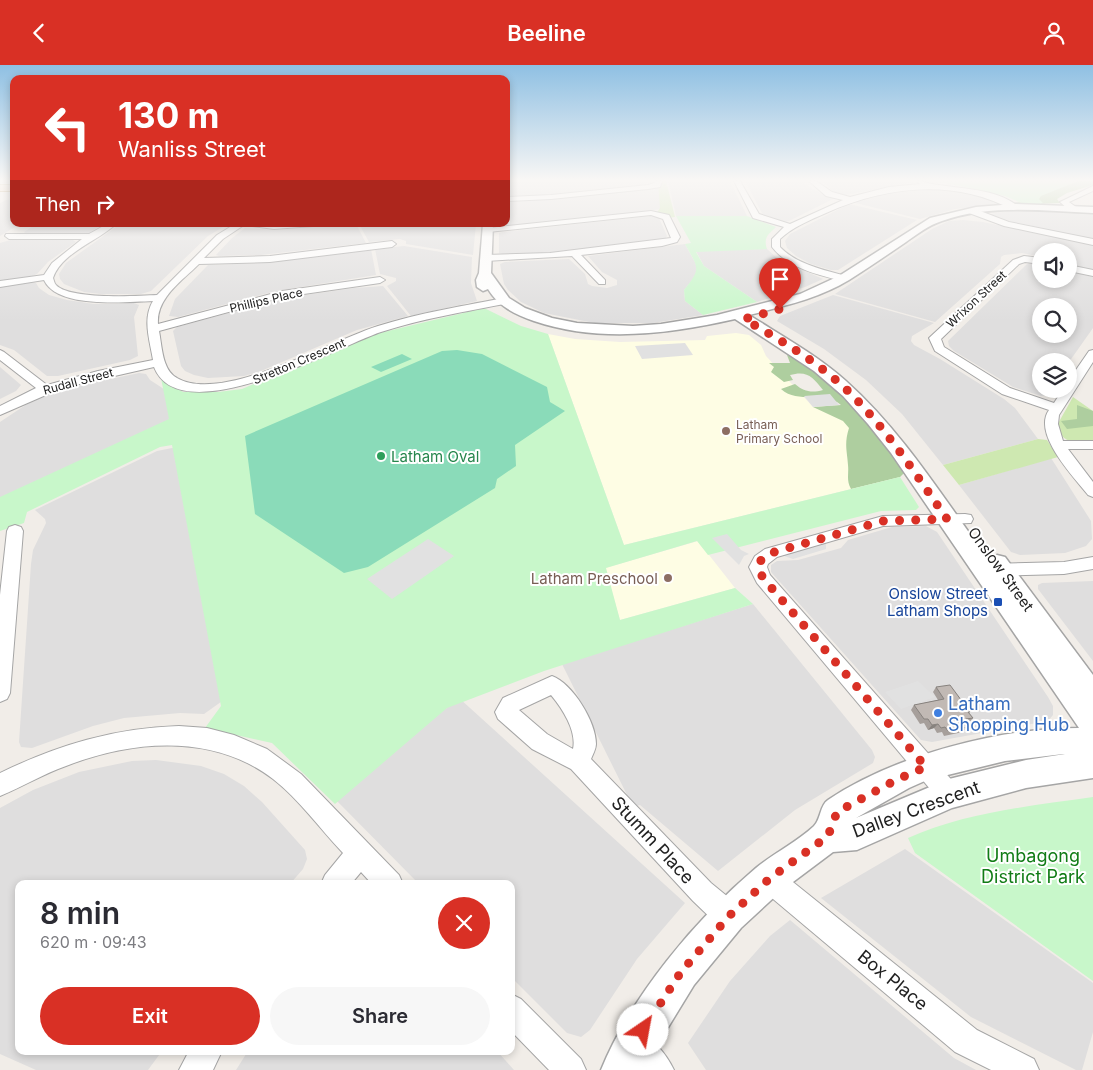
<!DOCTYPE html>
<meta charset="utf-8">
<style>
body{margin:0;font-family:Inter,sans-serif;background:#f7f7f7;color:#2b2b33;height:100vh;display:flex;flex-direction:column;font-size:19px;white-space:nowrap}
*{box-sizing:border-box;margin:0}
p{font-size:16px;color:#7c7c81}
.icon{flex:none;width:28px;height:28px;fill:none;stroke:currentColor;stroke-width:2;stroke-linecap:round;stroke-linejoin:round}
.map{position:relative;flex:1;overflow:hidden}
.sheet{position:absolute;left:15px;top:815px;width:500px;height:175px;display:flex;flex-direction:column;background:#fff;border-radius:10px;box-shadow:0 2px 8px #0003}
.sheet>*{flex:none}
.top-card{position:absolute;left:10px;top:10px;width:500px;height:152px;border-radius:10px;box-shadow:0 2px 8px #0003;background:#d93025;color:#fff;overflow:hidden}
.buttons{position:absolute;left:1032px;top:178px;display:grid;gap:10px}
.buttons a{display:grid;place-items:center;width:45px;height:45px;border-radius:50%;background:#fff;box-shadow:0 2px 8px #0003;font-size:25px}
.pin{position:absolute;display:grid;place-items:center;width:42px;height:42px;color:#fff;margin:-51px -21px;border-radius:50% 50% 50% 0;rotate:-45deg;box-shadow:0 0 5px #0007}
.pin .icon{rotate:45deg}
.me{position:absolute;width:55px;margin:-28px;rotate:33deg;stroke-linejoin:round;filter:drop-shadow(0 0 4px #0008)}
.turn{display:flex;align-items:center;gap:18px;height:105px;padding:0 25px;font-size:22px}
.turn .icon{width:65px;height:65px;stroke-width:2.5}
.turn b{display:block;font-size:35px;line-height:42px}
.then{display:flex;align-items:center;height:48px;padding:0 25px;background:#0003;gap:10px;font-size:19px}
.round{display:grid;place-items:center;flex:none;width:52px;height:52px;border-radius:26px;background:#f7f7f7}
.overview{display:flex;align-items:center;justify-content:space-between;height:85px;padding:0 25px}
h1{font-size:30px;font-weight:600;line-height:38px}
.primary-button{display:flex;gap:10px;margin-top:auto;padding:10px 25px}
.primary-button a{flex:1;height:58px;border-radius:30px;background:#d93025;color:#fff;font-size:20px;font-weight:600;line-height:58px;text-align:center}
.primary-button a+a{background:#f7f7f7;color:#2b2b33}
header{display:flex;justify-content:space-between;align-items:center;height:65px;padding:0 25px;background:#d93025;color:#fff;font-size:22px;font-weight:600}
.map>svg:first-child{display:block}
.residential{fill:#dfdede;fill-rule:evenodd}
.education{fill:#fefde4}
.grass{fill:#cee8b1}
.forest{fill:#aece9f}
.park{fill:#c8f7ca}
.pitch{fill:#8adbb9}
.parking{fill:#e1e1e1}
.lines{fill:none;stroke-linecap:round;stroke-linejoin:round}
.minor-casing{stroke:#a5a5a5;stroke-width:2}
.tertiary-casing{stroke:#a5a5a5;stroke-width:3}
.primary-casing{stroke:#966107;stroke-width:2}
.minor{fill:#fff;fill-rule:evenodd}
.tertiary{fill:#fff;fill-rule:evenodd}
.primary{fill:#f8d1a6;fill-rule:evenodd}
.wall{fill:#a69f9b}
.shaded-wall{fill:#87827e}
.building{fill:#c1b9b4;stroke:#87827e}
.route{stroke:#d93025;stroke-width:9;stroke-dasharray:0 16.2}
.education-dot{fill:#8d6e63;stroke:#fff;stroke-width:2}
.leisure-dot{fill:#2e9e5b;stroke:#fff;stroke-width:2}
.transit-dot{fill:#1a4fb4;stroke:#fff;stroke-width:2}
.shop-dot{fill:#3f7fe0;stroke:#fff;stroke-width:2}
.labels{text-anchor:middle;dominant-baseline:central;stroke-width:4;stroke-linejoin:round;paint-order:stroke}
.far-street-label{font-size:12px;fill:#212121;stroke:#fff}
.far-education-label{font-size:12px;fill:#785e54;stroke:#fff;text-anchor:start}
.leisure-label{font-size:15px;fill:#27864d;stroke:#fff;text-anchor:start}
.street-label{font-size:15px;fill:#212121;stroke:#fff}
.education-label{font-size:15px;fill:#785e54;stroke:#fff;text-anchor:end}
.transit-label{font-size:15px;fill:#164399;stroke:#fff;text-anchor:end}
.near-shop-label{font-size:18px;fill:#366cbe;stroke:#fff;text-anchor:start}
.near-street-label{font-size:18px;fill:#212121;stroke:#fff}
.near-park-label{font-size:18px;fill:#117c16;stroke:#fff}
</style>
<header><svg class="icon" aria-label="back" viewBox="0 0 24 24"><path d="M15 5l-7 7 7 7"/></svg>Beeline<svg class="icon" aria-label="person" viewBox="0 0 24 24"><circle cx="12" cy="8" r="4"/><path d="M4 21q1-7 8-7t8 7"/></svg></header>
<div class="map">
<svg width="1093" height="1005" viewBox="0 0 1093 1005">
<rect width="100%" height="100%" fill="#f1ede8"/>
<path class="residential" d="M506,116h141v2l-6,2 -11,2 -87,8 -37,1z
M668,116h62l17,35h-71z
M745,116h55l22,13 13,4 -46,23 -5,1 -21,-7z
M822,116h90l2,1 -69,13 -11,-3z
M659,123l4,21 -158,17 -6,-2h7v-23l43,-2z
M912,124h26l19,3 35,8 8,4 -45,5 -35,10 -68,-17 27,-8z
M14,134v12l-3,4 3,1v8h6l-20,12v-33l6,-3z
M849,139l68,16 -79,50h-7l-20,-6 -15,-8 -9,-8 -2,-7 5,-7z
M1008,146l85,2v26l-80,-17 -23,-8z
M650,151l9,2 8,18 -2,3 -120,14 -41,2 -5,-2v-20l4,-1z
M963,155l20,2 110,23v25l-24,-6v-13h-28v6l-19,-4 -18,2 -3,2 -1,7 -65,58 -100,-28 97,-65 17,-8z
M36,159h67l-14,9 -8,2 -55,-1 -2,-2z
M120,159h108l-20,12 -57,55 -10,3h-40l-17,-2 -20,-8 -4,-5 -1,-5 7,-11z
M337,159h19l10,19 -105,12 -42,1 -3,-1 16,-17 13,-10 34,2z
M359,159h117l-3,31 -67,-11v-3l-6,-2 -31,3z
M14,174l59,1 3,2 -28,20 -11,12 -7,3 -30,4v-38z
M685,179l12,22 -1,9 -12,15 1,11 18,14 -50,8h-59l-50,-10 -23,-11 -13,-12 -4,-6 -4,-20 5,-2 64,-3 16,15 3,10 4,2 15,2 10,-3v-5l-15,-8 -14,-16z
M404,181l68,11 -1,26 6,18 -66,15 -24,-30 9,-5v-3l-16,-4 -5,-25z
M371,184l5,26 -100,16 -98,26 -9,-1 6,-17 33,-34 55,-2z
M767,184l11,10 45,20 -18,8 -48,15 -53,-36 -8,-15z
M1033,198l8,2v14h28v-8l24,6v51l-24,34 -28,-1v28h9l-4,6 -5,1 -28,-9 -59,-36 -5,-5 -1,-5 79,-77zM1041,241h28v28h-28z
M29,217l7,1 3,5 10,7 18,5 27,4 40,-1 5,2 -5,12 4,39 -8,4 -72,16h-11l-33,-26 -14,-5v-58z
M383,221l25,30 -51,14 -96,41 -17,5 -36,2 -14,-3 -9,-4 -4,-5 -8,-35 4,-4 107,-29 70,-10z
M833,230l101,28 -22,13 -1,5 3,4 26,14 64,40 11,9 23,31 -95,26 -41,-51 -36,-34 -42,-31 -47,-28 3,-5z
M0,302l21,18 -5,6 -16,8z
M139,308l7,1 4,6 17,11 4,29 -171,79v-77l27,-18 21,-9 24,-8z
M172,383l6,1 54,245 -28,20 -24,-1 -56,5 -31,8 -61,22 -11,-1 -2,-5 12,-178 2,-14 13,-27 -1,-4 -10,-9 122,-59z
M1051,393l40,63 1,18 -6,7 -21,7 -45,2 -9,-3 -52,-67z
M926,461l11,6 111,165 5,9v9l-5,6 -116,21 -11,-2 -150,-168v-7l6,-4 21,-1 43,-12 7,-8 44,-13z
M1093,516v80l-55,-72v-4l4,-2z
M753,539l119,146 3,7 -2,6 -78,47 -77,61 -78,-66 -7,2 -71,-143z
M459,633l226,205 -48,56 -47,71 -9,7 -14,-4 -56,-56v-93h-92l-85,-86z
M156,695l45,6 23,8 20,12 18,16 43,48 2,9 -4,10 -13,15h-271v167h143l-14,19h-112l-36,-16v-246l33,-18 46,-18 53,-11z
M905,784l188,134v49l-11,38h-6l-105,-53 -150,-119z
M790,855l164,138 22,12h-270l-18,-27 42,-62 40,-45z
M248,986h249l17,19h-278z"/>
<path class="education" d="M736,268l13,2 12,10 5,11 47,51 33,-2 54,72 -276,68 -76,-211 27,5 45,3 85,-2 2,-4z
M698,476l37,47 -115,32 -15,-52z"/>
<path class="grass" d="M658,116h8l9,36 -8,1 -11,-4 4,-6z
M1073,332l20,14v31c-18,0 -28,3 -37,-15z
M1038,374l9,1 11,17 -99,28 -16,-20z"/>
<path class="forest" d="M1077,116h16v4l-26,8 -10,6 3,4 -24,1v2h-17l-9,-3 14,-1z
M787,290l20,7 35,31 65,77 -7,7 -49,12c-5,-9 -2,-15 -3,-24 -1,-15 -4,-21 1,-37l-6,-7 -30,-14 28,-2c-19,-16 -42,0 -60,-16l14,-5c9,8 17,9 28,6 -10,-13 -16,-20 -33,-15l3,5 -9,2 -13,-10 3,-5 -5,-4h21z
M1077,340l16,6v15l-26,3 -6,-8 16,-2z"/>
<path class="park" d="M937,116h141l-37,15 -2,3 4,4 -2,1h-17l-19,-8z
M676,151h71l29,11c-7,7 -13,10 -9,22l-71,3 8,14 53,36 -54,13 -18,-14 -1,-11c18,-22 14,-22 1,-46l6,-1z
M484,243l37,18 27,8 76,211 276,-68 19,30 -3,3 -35,1 -173,44 -11,-14 -91,27 14,52 115,-32 18,16 -209,67 -97,37 -112,96 -63,-61 -67,-15 16,-22 -49,-261 -12,2 -133,65 -3,11 -24,8v-34l169,-78 -8,-41 22,14h35l24,-3 121,-52z
M1093,732v184l-178,-128 -7,-15c58,-26 123,-32 185,-41z"/>
<path class="pitch" d="M457,285l25,4 65,33 3,15 15,9 -50,34 1,21 -19,13 -2,9 -127,79 -24,6 -89,-59 -10,-78 197,-85z
M402,289l10,5 -31,13 -10,-5z"/>
<path class="parking" d="M685,278l8,12 -51,4 -7,-13z
M830,329l9,11 -26,2 -9,-11z
M727,469l14,16 8,4 -5,2 -5,9 -27,-27z
M428,474l26,17 -62,43 -25,-20z
M821,474l5,5v5l-33,10 -9,-3 -6,-5z
M918,616l17,16 -34,12 -16,-17z"/>
<g class="lines">
<g class="minor-casing">
<path id="minor" d="M656,116h6l-2,6 -12,2 -97,10 -45,2v-4l45,-2 97,-10 6,-2z
M734,116h6l19,33 31,10 53,-24 -17,-4 -17,-15h7l16,11 18,5 39,-10 31,-3 -3,-3c6,0 9,2 15,3 28,5 66,4 88,24l-7,2c-59,-32 -127,-24 -187,3 -16,7 -33,14 -46,26v8c16,17 44,23 66,29l2,2 -5,3c-25,-6 -55,-13 -71,-34v-8l12,-12 -31,-9z
M1093,121v5l-24,11 7,5v4h-6l-10,-9z
M969,144h6l34,13 84,17v6l-89,-19 -35,-13z
M651,146l18,4 11,22 -3,5 -15,4 -81,9 24,25v4h-6l-27,-28 -86,5 -5,-3 5,-3 64,-2 121,-15 -8,-19 -12,-4 -163,17 -4,-2 4,-2z
M107,159h9c-18,17 -55,29 -63,54 1,2 1,5 3,7 14,15 81,11 101,10l60,-60 18,-11h82l-4,2 -39,3 -30,-4 -21,14 -19,19 66,-2 122,-15 4,3 -4,3 -122,15 -71,2c-17,17 -43,34 -41,60l124,-33 98,-14 5,3 -5,3 -97,14 -124,34c3,15 3,39 18,47 45,26 153,-37 201,-52 41,-13 84,-20 126,-28l5,3 -5,3c-41,8 -83,15 -123,28 -42,14 -201,102 -227,35l-92,21 -62,27v-9l36,-18 -36,-28v-10l4,2 43,33 51,-14 55,-11c-3,-19 -11,-41 0,-59 -27,1 -96,8 -109,-21l-44,7v-6l44,-6 8,-12 30,-24h-73l-4,-3 1,-2h83z
M1024,191l17,2v6l-16,-2 -6,2 -78,75 3,8 66,41 44,15 9,-14h6v-9l20,-29 4,-1v12l-34,53 -1,9 5,17h30v8h-25l25,33v15l-5,-2c-15,-19 -56,-61 -39,-85l-47,-16 -67,-43 -6,-13 84,-78z
M1069,200l24,5v6l-24,-5z
M965,449l6,1 2,4 -2,4 -88,3 -106,31 -9,7 -1,3 3,8 187,211 4,8 -4,8 -8,3 -8,-3 -184,-219 -8,-16 6,-11 10,-7 118,-33z
M15,460l6,2 2,4 -13,162 -3,6 -7,3v-107l7,-64 2,-4z
M1093,492v12l-29,5 -73,2 -6,-2 -3,-4 3,-4 6,-2 73,-2z
M552,611c21,8 44,46 44,68 0,5 -3,10 -5,15l120,124 28,23 3,10 -3,10 -10,3 -10,-3 -26,-25 -122,-132 -39,-20 -34,-30 -3,-7 8,-14zM551,630c11,13 26,36 22,54l-26,-15 -28,-24z
M179,661l28,2 27,7 33,14 34,25 98,101 4,9h-31l-11,-12 -10,12h-30l4,-9 18,-22c-23,-24 -44,-54 -70,-74 -60,-46 -141,-39 -207,-13 -23,8 -44,21 -66,30v-23c58,-28 114,-45 179,-47z
M769,801l9,4 199,160 57,29 5,11h-48l-36,-18 -195,-164 -4,-9 4,-9z
M511,929l10,5 60,60 5,11h-37l-38,-39z
M634,964c17,7 32,24 40,41h-37l-14,-15 -4,-11 4,-11z
M189,986h33l-9,19h-34z"/>
</g>
<g class="tertiary-casing">
<path id="tertiary" d="M1015,139l78,3v6c-49,-2 -104,-9 -151,8 -13,4 -25,13 -36,21 -19,13 -38,26 -57,38 -31,19 -66,26 -100,35 33,21 68,40 97,66 57,51 98,118 142,178l9,-4 8,2 88,118v103l-67,10 -74,20 -95,42 -24,2 -52,39 -40,37 -47,57 -52,85h-41c30,-74 95,-151 155,-202 18,-15 41,-26 58,-42 7,-7 6,-21 14,-26 67,-45 172,-72 251,-72l-188,-275 -23,-29 -25,-28 -29,-25 -79,-52c-66,15 -136,24 -201,2 -19,-7 -35,-14 -46,-32l-5,2 -6,-4 -1,-7 3,-7 4,-49h10l-2,49 18,25 16,10 27,10 25,5 56,3 28,-2 56,-9 83,-21 39,-18 91,-58 46,-11zM1063,689h2l-39,6 -77,19 -93,39 53,-30 18,-8 78,-19z"/>
</g>
<g class="primary-casing">
<path id="primary" d="M0,120h14v6h-14z"/>
</g>
<use href="#minor" class="minor"/>
<use href="#tertiary" class="tertiary"/>
<use href="#primary" class="primary"/>
</g>
<path class="wall" d="M936,622l33,26 4,5 -7,8 1,1 -4,5 -19,4 -2,-4 -5,1 -3,-5 -6,2 -4,-7 -4,1 -9,-14 3,-5 24,-5 -5,-8z"/>
<path class="shaded-wall" d="M938,659l-4,4 -6,2 4,-5z"/>
<path class="building" d="M950,620l20,27h-2l5,6 -7,1 3,4 -4,1 2,3 -19,4 -3,-4 -4,1 -3,-4 -6,1 -4,-6h-4l-10,-14 30,-6 -8,-12z"/>
<linearGradient id="sky" x2="0" y2="1"><stop stop-color="#8fc0e3"/><stop offset="0.45" stop-color="#f9f7f5"/><stop offset="1" stop-color="#f9f7f5" stop-opacity="0"/></linearGradient>
<rect width="1093" height="256" fill="url(#sky)"/>
<g class="lines">
<path class="route" d="M643,965l38,-58 48,-56 40,-37 59,-43 9,-24 61,-33 28,-12 -163,-189 -4,-8 2,-10 10,-7 112,-32 64,-2c-30,-43 -59,-88 -96,-125 -31,-31 -69,-53 -107,-75l36,-10"/>
</g>
<g class="education-dot">
<circle cx="726" cy="366" r="5"/>
<circle cx="668" cy="513" r="5"/>
</g>
<circle class="leisure-dot" cx="381" cy="391" r="5"/>
<rect class="transit-dot" x="993" y="532" width="10" height="10" rx="2.5"/>
<circle class="shop-dot" cx="938" cy="648" r="5"/>
<g class="labels">
<g class="far-street-label">
<text transform="translate(976 234) rotate(-43)">Wrixon Street</text>
<text transform="translate(266 235) rotate(-13)">Phillips Place</text>
<text transform="translate(299 296) rotate(-23)">Stretton Crescent</text>
<text transform="translate(78 316) rotate(-15)">Rudall Street</text>
</g>
<g class="far-education-label">
<text x="736" y="359">Latham<tspan x="736" dy="14">Primary School</tspan></text>
</g>
<g class="leisure-label">
<text x="391" y="391">Latham Oval</text>
</g>
<g class="street-label">
<text transform="translate(1001 504) rotate(54)">Onslow Street</text>
</g>
<g class="education-label">
<text x="658" y="513">Latham Preschool</text>
</g>
<g class="transit-label">
<text x="988" y="528">Onslow Street<tspan x="988" dy="17">Latham Shops</tspan></text>
</g>
<g class="near-shop-label">
<text x="948" y="638">Latham<tspan x="948" dy="21">Shopping Hub</tspan></text>
</g>
<g class="near-street-label">
<text transform="translate(916 744) rotate(-20)">Dalley Crescent</text>
<text transform="translate(653 775) rotate(47)">Stumm Place</text>
<text transform="translate(893 915) rotate(39)">Box Place</text>
</g>
<g class="near-park-label">
<text x="1033" y="790">Umbagong<tspan x="1033" dy="21">District Park</tspan></text>
</g>
</g>
</svg>
<div class="buttons">
<a><svg class="icon" aria-label="sound" viewBox="0 0 24 24"><path d="M4 9h4l5-4v14l-5-4H4zM17 9q2 3 0 6"/></svg></a>
<a><svg class="icon" aria-label="search" viewBox="0 0 24 24"><circle cx="10" cy="10" r="6"/><path d="M15 15l6 6"/></svg></a>
<a><svg class="icon" aria-label="layers" viewBox="0 0 24 24"><path d="M12 4l9 5-9 5-9-5zM3 14l9 5 9-5"/></svg></a>
</div>
<div class="pin" style="left:780px;top:244px;background:#d93025"><svg class="icon" aria-label="arrive" viewBox="0 0 24 24"><path d="M6 21V4h12l-3 4 3 4H6"/></svg></div>
<svg class="me" style="left:643px;top:965px" viewBox="-20 -20 40 40"><circle r="19" fill="#fff"/><path d="M0-13L10 11 0 6-10 11z" fill="#d93025"/></svg>
<div class="top-card">
<div class="turn"><svg class="icon" aria-label="left" viewBox="0 0 24 24"><path d="M17 20v-9H6M10 6l-5 5 5 5"/></svg><div><b>130 m</b>Wanliss Street</div></div>
<div class="then">Then<svg class="icon" aria-label="right" viewBox="0 0 24 24"><path d="M7 20v-9h11M14 6l5 5-5 5"/></svg></div>
</div>
<section class="sheet">
<div class="overview"><div><h1>8 min</h1><p>620 m · 09:43</p></div><a class="round" style="background:#d93025;color:#fff"><svg class="icon" aria-label="close" viewBox="0 0 24 24"><path d="M6 6l12 12M18 6L6 18"/></svg></a></div>
<div class="primary-button"><a>Exit</a><a>Share</a></div>
</section>
</div>
